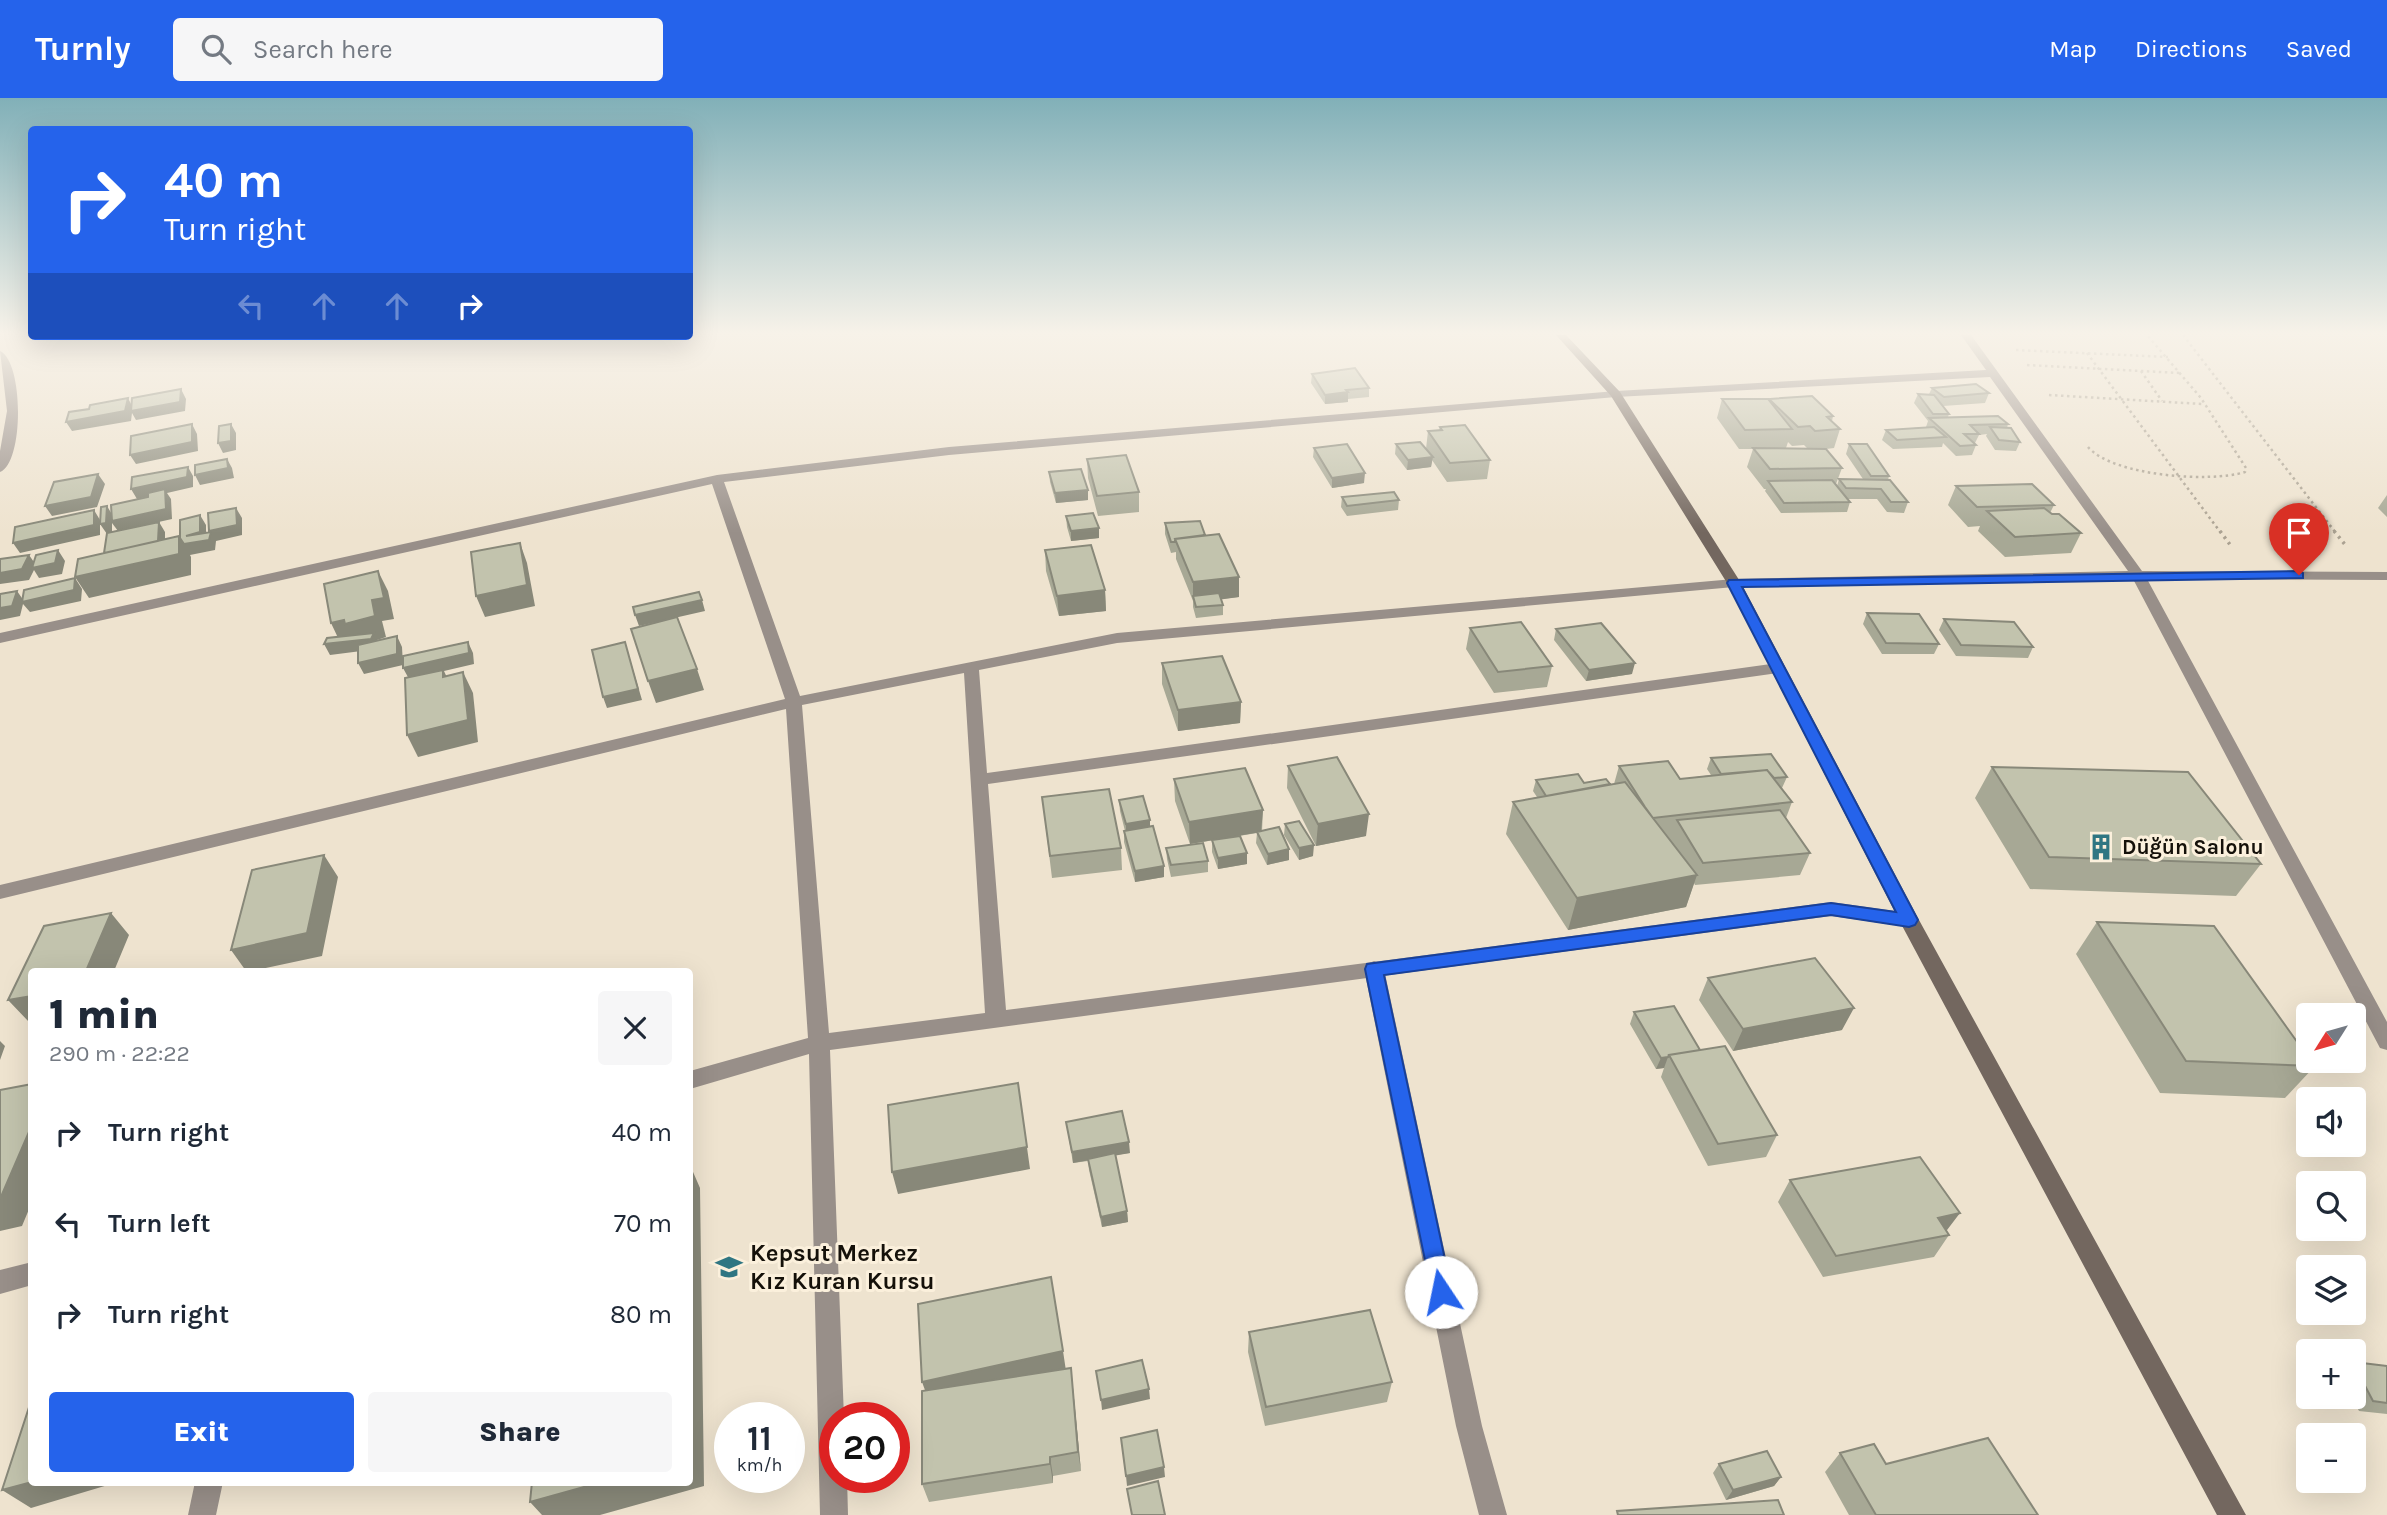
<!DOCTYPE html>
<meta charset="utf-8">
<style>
body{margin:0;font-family:Karla,sans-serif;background:#f6f6f7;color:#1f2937;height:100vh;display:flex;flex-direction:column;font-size:26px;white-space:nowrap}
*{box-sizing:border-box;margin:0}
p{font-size:23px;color:#747a83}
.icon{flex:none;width:38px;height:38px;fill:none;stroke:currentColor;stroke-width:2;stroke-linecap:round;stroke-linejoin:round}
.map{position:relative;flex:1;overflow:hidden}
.sheet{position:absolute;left:28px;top:870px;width:665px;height:518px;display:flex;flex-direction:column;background:#fff;border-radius:7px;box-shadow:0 7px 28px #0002}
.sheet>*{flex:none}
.banner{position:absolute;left:28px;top:28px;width:665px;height:214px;border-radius:7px;box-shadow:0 7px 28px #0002;background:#2563eb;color:#fff;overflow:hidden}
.needle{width:46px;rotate:233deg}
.controls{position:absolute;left:2296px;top:905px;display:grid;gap:14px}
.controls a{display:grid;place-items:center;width:70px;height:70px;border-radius:7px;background:#fff;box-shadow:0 7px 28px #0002;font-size:35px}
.speed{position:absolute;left:714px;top:1304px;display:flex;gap:14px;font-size:35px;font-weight:700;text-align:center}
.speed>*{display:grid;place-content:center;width:91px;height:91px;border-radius:50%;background:#fff;box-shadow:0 7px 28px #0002;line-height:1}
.speed small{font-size:18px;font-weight:400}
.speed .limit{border:10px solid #d22;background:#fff;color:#111}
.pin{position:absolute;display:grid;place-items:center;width:60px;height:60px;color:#fff;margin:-72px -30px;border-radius:50% 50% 50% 0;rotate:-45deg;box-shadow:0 0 7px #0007}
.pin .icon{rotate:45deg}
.me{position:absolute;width:77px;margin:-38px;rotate:349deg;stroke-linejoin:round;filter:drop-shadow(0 0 5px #0008)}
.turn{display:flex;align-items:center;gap:24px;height:147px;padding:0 21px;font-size:32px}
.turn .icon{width:91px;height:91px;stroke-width:2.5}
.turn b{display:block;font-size:49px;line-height:60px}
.lanes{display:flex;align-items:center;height:66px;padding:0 21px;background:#0003;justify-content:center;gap:35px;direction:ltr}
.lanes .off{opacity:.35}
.round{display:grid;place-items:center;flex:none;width:74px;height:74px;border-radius:7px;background:#f6f6f7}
.summary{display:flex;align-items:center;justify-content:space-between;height:119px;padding:0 21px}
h1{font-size:42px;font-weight:800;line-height:52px}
.button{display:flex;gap:14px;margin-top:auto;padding:14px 21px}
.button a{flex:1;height:80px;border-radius:7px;background:#2563eb;color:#fff;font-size:28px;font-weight:800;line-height:80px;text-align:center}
.button a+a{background:#f6f6f7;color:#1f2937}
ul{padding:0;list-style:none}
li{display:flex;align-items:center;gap:21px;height:91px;padding:0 21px}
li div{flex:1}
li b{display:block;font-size:26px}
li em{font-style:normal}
header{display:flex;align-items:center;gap:42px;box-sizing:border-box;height:98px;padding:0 35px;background:#2563eb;color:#fff}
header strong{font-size:33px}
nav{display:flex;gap:38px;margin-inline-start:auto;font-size:24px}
.search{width:490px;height:63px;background:#f6f6f7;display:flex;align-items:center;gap:18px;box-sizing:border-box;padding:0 24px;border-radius:7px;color:#747a83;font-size:26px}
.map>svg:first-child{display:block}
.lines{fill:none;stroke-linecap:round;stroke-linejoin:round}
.path-far1{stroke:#aaa191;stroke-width:2.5;stroke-dasharray:2.5 3.5;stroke-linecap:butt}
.path{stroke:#aaa191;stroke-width:3.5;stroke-dasharray:2.5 4.5;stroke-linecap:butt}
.lane{fill:#988f89;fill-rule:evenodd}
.street{fill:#988f89;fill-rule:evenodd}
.secondary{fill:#73675f;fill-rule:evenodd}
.wall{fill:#a7a895;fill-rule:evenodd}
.shaded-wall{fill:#888879}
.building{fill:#c2c3ad;stroke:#888879;stroke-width:2}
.route{fill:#2563eb;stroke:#184099;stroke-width:2}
.labels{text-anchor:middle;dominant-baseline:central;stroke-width:6;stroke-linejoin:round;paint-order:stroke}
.poi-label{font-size:21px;font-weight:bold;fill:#15110a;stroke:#fbf0dc;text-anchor:start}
.near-poi-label{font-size:24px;font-weight:bold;fill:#15110a;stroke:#fbf0dc;text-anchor:start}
</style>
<header>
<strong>Turnly</strong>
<div class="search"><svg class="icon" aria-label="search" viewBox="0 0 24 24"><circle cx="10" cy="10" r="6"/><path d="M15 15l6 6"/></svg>Search here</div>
<nav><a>Map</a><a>Directions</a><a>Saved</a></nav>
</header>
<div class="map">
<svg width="2387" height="1417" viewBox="0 0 2387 1417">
<rect width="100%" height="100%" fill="#eee3cf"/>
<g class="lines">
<path class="path-far1" d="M2183,237l153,198
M2016,252l152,7
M2087,255l134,180
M2027,267l153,8
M2141,273l21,30
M2049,297l153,9
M2088,349c25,29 122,36 157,25l1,-4 -45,-70 -54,-63"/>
<path class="path" d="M2220,433l11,15
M2334,433l13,16"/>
<path class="lane" d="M1374,863l7,3 3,5 98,457 25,89h-28l-23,-89 -92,-457 3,-5z"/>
<path class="street" d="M1961,237h10l171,236 245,1v8l-240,-1 240,443v28l-7,-2 -247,-469 -399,8 -617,56 -138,27 8,103 791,-110 8,5 -8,5 -790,111 18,226 825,-108 78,11 7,2 3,5 -3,5 -7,2 -78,-11 -1001,134 14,368h-9v59h12l1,38h-28l-11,-461 -119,35v-18l118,-33 -22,-329 -786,190v-14l785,-186 -73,-215 -712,159v-10l717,-158 232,-28 667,-56 370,-21zM1990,279l138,194 -394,8 -617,54 -317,63 -76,-214 225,-27 667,-58zM964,575l21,340 -156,20 -27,-328z
M0,253c24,11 24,112 0,121v-21l7,-40z
M32,1164v23l-32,9v-24z
M195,1384h28l-7,33h-28z"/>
<path class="secondary" d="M1556,237h10l54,57 121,191 178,337 327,595h-29l-318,-595 -172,-337 -116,-187z"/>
</g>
<path class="wall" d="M1312,276l57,14v9l-21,2v3l-23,2 -14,-21z
M1932,290l57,5 -4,10 -42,3 6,8 -1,3 60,7 -1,4 13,14 -4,9 -21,-1 -9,-14 1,-2 -8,1 -4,8 1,2 -4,10 -16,1 -13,-13 -1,4 -49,2 -11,-9 4,-10 40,-3 2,-6 -14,-18 4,-9h11z
M1722,301l47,1v-1l64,17 -1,5 8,8 -6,19 -8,1 16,19 -6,16 1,2 2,-7h24l-17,-25 3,-10 40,32 -1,4 20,22 -4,11 -17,-1 -10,-13h-29l2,3 -3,10 -66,1 -16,-22 1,-2h-2l-17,-22 6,-18h-14l-22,-31zM1788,344l4,4 12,-1 3,3h-21z
M1440,329l50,33 -3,19 -40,3 -15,-22 -1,7 -24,3 -12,-16 1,-10 30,5 2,-18 11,-1z
M1314,350l50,35 -32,5 -19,-31z
M1087,361l52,33v20l-41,4 -10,-38z
M1049,374l39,28 -32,3 -6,-21z
M1956,388l98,19 -4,8 31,20 -10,20 -66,4 -27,-26 2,-5 -12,1 -20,-22z
M2387,397v22l-9,-9z
M1342,399l57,3 -1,10 -51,6 -6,-9z
M1066,418l33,12v10l-28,3 -4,-14z
M1165,425l40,12 34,42v20l-18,2 2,6v10l-27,3 -3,-11v-6l-17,-42v-7l-5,1 -6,-19z
M1045,452l60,40 1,21 -47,5 -13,-45z
M1867,515l72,31 -5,10h-52l-19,-30z
M1944,521l89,28 -5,11 -72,-2 -17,-26z
M1470,530l82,38 -5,21 -53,6 -28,-44z
M1556,531l76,45 -46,7 -32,-41z
M1162,565l79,39 -1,21 -62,8 -16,-47z
M1711,660l76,19 -5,11 10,14 -6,16 24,35 -10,22 -105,10 -1,-2 -8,24 -118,23 -62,-96 7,-32 24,-5 -4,-6 3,-11 74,4h4l5,-18 61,13 31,-4 -4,-6z
M1288,668l78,70 -50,10 -29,-58z
M1992,669l269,97 -25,32 -206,-7 -55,-91z
M1174,681l89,31 -1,21 27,29 -22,5 -11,-22 1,-10 -67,11 -15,-43z
M1042,699l79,51 1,22 -70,8z
M1119,702l31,26 14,40v11l-29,5 -11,-40v-11h1l-5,-20z
M1285,726l28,32 -14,4 -15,-25z
M1212,742l35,13v11l-29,5 -6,-17z
M1166,750l42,13v11l-37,5 -4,-18z
M2097,824l218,144 -30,32 -125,-5 -84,-139z
M1708,880l134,52 -109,21 -34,-51z
M1634,914l66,38 77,85 -11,22 -58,9 -47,-89 3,-9 -8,1 -26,-45z
M1066,1024l64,31 -15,2 12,56 1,11 -26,5 -13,-57 -1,-9 -15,2z
M1790,1082l157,51 2,4 -15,22 -111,20 -45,-75z
M1249,1234l143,50 -5,20 -122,24 -17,-74z
M2354,1264l33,4v48l-28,-3 -8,-15h3z
M1066,1271l7,19 8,83 -28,5v7l-124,19 -7,-18z
M1840,1355l198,62h-189l-24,-43z
M1719,1366l62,13 -7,9 -48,14 -13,-27z"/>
<path class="shaded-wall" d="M181,291l5,10 -1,12 -49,9 -4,-7 -1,8 -59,10 -6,-9 62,-24 5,10z
M1348,294v10l-23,2v-9z
M192,326l5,10 1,17 -62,13 -6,-9z
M231,326l5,9v17l-13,3 -5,-10z
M1433,359l-2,10 -24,3 1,-10z
M227,361l5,9 2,10 -34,7 -5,-10z
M188,369l5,9v11l-26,6 4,6 1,20 -54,12 -6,-8v10l-5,1 -7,-10 7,-18 6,10 52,-23 -28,6 -6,-10z
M1365,375l-1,10 -32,5v-10z
M98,376l7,10 -8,23 -45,9 -7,-10z
M1088,392v10l-32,3 -1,-10z
M236,410l6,10v17l-26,6 -1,9 -25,5 1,2v18l-102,23 -14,-21 104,-41 5,8 16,-29 6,10v15l4,-6 -1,-3z
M94,412l6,10v15l-80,18 -7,-10z
M159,424l6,10v20l-54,12z
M1099,430v10l-28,3v-10z
M520,445l7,20 8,43 -50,11 -9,-21z
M58,452l7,11 -3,13 -23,4 -5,-8 -5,10 -29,4v-11l29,-18 7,10z
M378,473l10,20 6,28 -12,2 4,16 -9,3 2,3 -2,6 -47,6 -6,-11 16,-2 -9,-19 13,-3 28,-20z
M1239,479v20l-44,6 -2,-5v-16z
M75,480l7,11 -1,12 -51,11 -7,-8 -3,12 -20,4v-12l17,-17 7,10z
M1105,492l1,21 -47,5 -2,-20z
M702,502l3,11 -66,15 -4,-11z
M397,538l5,11 1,18 -39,9 -6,-11z
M468,544l5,11 1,11 -30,7 9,20 -44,-12 -6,-11z
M625,544l17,58 -35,8 -4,-11z
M1635,565l-3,11 -46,7 3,-11z
M697,571l7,21 -48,13 -8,-22z
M463,574l10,21 5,49 -60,15 -11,-22z
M1241,604l-1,21 -62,8v-21z
M1263,712l-2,22 -71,12 -1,-22z
M1369,716l-3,22 -50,10 2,-22z
M1150,722v11l-24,4v-11z
M1314,747l-1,11 -14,4v-12z
M1289,751v11l-22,5 1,-11z
M1247,755v11l-29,5v-11z
M324,757l14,22 -16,79 -70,15h-6l-15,-21z
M1164,768v11l-29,5v-11z
M1697,777l-11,32 -118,23 9,-32z
M111,815l18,22 -15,36h-28z
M32,898v26h-3l-21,-22z
M1854,910l-12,22 -109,21 10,-22z
M0,943l5,5 -5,14z
M1668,959l-4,11 -8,1 5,-11z
M1018,985l12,86 -132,25 -6,-22z
M32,1027v77l-10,24 -22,5v-32z
M1129,1044l1,11 -57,10 -1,-11z
M690,1067l10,23 4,298 -104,29h-58l-12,-13 72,-20h88z
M1127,1113l1,11 -26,5 -1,-10z
M1960,1115l-16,21 -6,-16z
M1063,1253l3,20 -137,30 -7,-19z
M1071,1270l2,20 8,83 -3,-19z
M1149,1291l1,10 -48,11 -1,-10z
M1050,1359l3,19v7l-3,-19z
M1164,1369l1,10 -38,9 -1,-10z
M1781,1379l-7,9 -48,14 7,-10z
M32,1384h86l-87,26 -29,-18z"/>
<path class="building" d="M1355,270l14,20 -23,2 2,2 -23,3 -13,-21z
M1976,286l13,9 -45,4 -12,-9z
M181,291l-1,13 -49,9 1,-13z
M1918,296l16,1 15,19h-16z
M1812,298l21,20 -6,1 13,12 -25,2 -5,-5 -12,1 -29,-28z
M128,300l-3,13 -59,11 3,-10 20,-3 1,-4z
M1722,301h46l24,30 -47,1z
M1998,318l10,8 -38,1 9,9h-15l12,11 -16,1 -31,-28z
M192,326v18l-62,13 1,-19z
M231,326v17l-13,2 1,-17z
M1465,327l25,35 -40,3 -22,-32 14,-1 -2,-3z
M1934,329l12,10 -49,3 -11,-10z
M1990,329l21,1 9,14 -21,-2z
M1420,344l13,15 -25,3 -12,-16z
M1347,346l18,29 -33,5 -18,-30z
M1849,346h18l22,32h-18z
M1753,350l73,1 16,19 -72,1z
M1126,357l13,37 -42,4 -10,-37z
M227,361l1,9 -33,7v-10z
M188,369l-1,10 -56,12 1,-12z
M1081,371l7,21 -33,3 -6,-21z
M98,376l-7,23 -46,9 9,-24z
M1839,381l51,1 18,22h-17l-10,-13 -35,-1z
M1832,382l18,22 -66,1 -16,-22z
M2032,386l22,21 -77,2 -21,-21z
M165,391l1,20 -54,12 -1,-16 37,-8v-4z
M1394,394l5,8 -52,6 -5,-9z
M107,408l-1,17 -6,1 1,-17z
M236,410l1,17 -28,6 -1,-18z
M2044,410l8,6h7l22,19 -66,4 -28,-26z
M94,412v15l-81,18 2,-16z
M1093,415l6,15 -28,3 -5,-15z
M200,417v17l-14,4 25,-4 -2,8 -25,4 -4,-6v-18z
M1200,423l5,14 -30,4v3h-4l-6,-19z
M159,424l-1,19 -54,12 3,-20z
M1219,436l20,43 -46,5 -18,-43z
M179,438v18l-104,23 3,-18z
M520,445l7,42 -51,11 -5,-44z
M1091,447l14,45 -48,6 -12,-46z
M58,452l-3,13 -23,5 4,-13z
M29,457l-7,14 -22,4v-14z
M378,473l6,27 -12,2 3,16 -30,8 -1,-4 -13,3 -7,-39z
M75,480l-1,12 -52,12 2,-12z
M17,493l-5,15 -12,2v-14z
M699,494l3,8 -67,15 -2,-8z
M1219,495l4,12 -27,2 -3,-11z
M1867,515l52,1 20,30 -53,-1z
M677,519l20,52 -49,12 -17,-52z
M1944,521l70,3 19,25 -72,-2z
M1521,524l31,44 -54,6 -28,-44z
M1601,525l34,40 -46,7 -33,-41z
M374,535l-3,6 -47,5 3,-6z
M397,538v18l-39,9v-18z
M468,544l1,11 -66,15v-12z
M625,544l13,47 -35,8 -11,-47z
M1222,558l19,46 -63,8 -16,-47z
M443,572v7l20,-5 5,48 -61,15 -2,-57z
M1771,656l16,23 -13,1 -7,-8 -46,4 -10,-16z
M1337,659l32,57 -51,10 -30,-58z
M1668,663l12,18 87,-9 25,32 -139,16 -8,-11 -26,-41z
M1992,669l196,5 73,92 -212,-7z
M1245,670l18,42 -74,12 -15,-43z
M1578,676l6,9 22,-4 4,5 -64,12 -10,-16z
M1625,684l72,93 -120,23 -64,-96z
M1109,691l12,59 -71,8 -8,-59z
M1143,698l7,24 -24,4 -7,-24z
M1780,712l30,43 -107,10 -26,-43z
M1299,723l15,24 -15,3 -14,-24z
M1153,728l11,40 -29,5 -11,-40z
M1279,729l10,22 -21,5 -11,-22z
M1240,738l7,17 -29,5 -6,-18z
M1203,745l5,18 -37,4 -5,-17z
M324,757l-17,78 -76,17 21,-80z
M111,815l-25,58h-54v25l-24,4 36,-74z
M2097,824l117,4 94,131v3h3l4,6 -129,-5z
M1815,860l39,50 -111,21 -35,-51z
M1674,908l26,44 -31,5 -1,2 -7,1 -27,-46z
M1725,948l52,89 -59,9 -49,-89z
M1018,985l9,64 -135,25 -4,-67z
M32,986v41l-32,74v-109z
M1122,1013l7,31 -57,10 -6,-30z
M1115,1055l12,58 -26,6 -13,-58z
M1920,1059l40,56 -22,5 11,17 -113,21 -46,-76z
M1051,1179l12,74 -141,31 -4,-78z
M1370,1212l22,72 -126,25 -17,-75z
M1142,1262l7,29 -48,11 -5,-29z
M2354,1264l33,4v37l-14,-2 -19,-36z
M1071,1270l7,84 -28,5v7l-128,20v-93z
M32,1300v84l-30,8z
M1157,1332l7,37 -38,9 -5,-38z
M1988,1340l50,77h-162l-36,-62 34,-9 12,20z
M1767,1353l14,26 -48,13 -14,-26z
M1158,1383l7,34h-33l-5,-26z
M532,1384h70l-72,20z
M1778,1402l6,15h-166l-1,-4z"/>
<linearGradient id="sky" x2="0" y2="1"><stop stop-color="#81b0b8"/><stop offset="0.54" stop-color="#f7f2e9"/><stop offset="1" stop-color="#f7f2e9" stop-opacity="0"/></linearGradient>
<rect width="2387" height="435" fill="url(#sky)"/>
<path class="route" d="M2299,473l4,2v5l-561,9 176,333 -3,5 -6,2 -78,-12 -447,60 68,317 -3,7 -8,3 -8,-3 -68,-330 2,-5 464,-61 65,9 -169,-329 2,-3z"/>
<defs>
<g id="building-bare" transform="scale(2.1)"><path d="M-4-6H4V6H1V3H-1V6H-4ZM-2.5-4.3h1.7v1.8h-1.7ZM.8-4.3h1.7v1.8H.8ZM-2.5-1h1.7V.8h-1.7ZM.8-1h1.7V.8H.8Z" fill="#2f7682" stroke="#fbf0dc" stroke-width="2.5" paint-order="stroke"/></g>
<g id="school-bare" transform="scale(2.1)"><path d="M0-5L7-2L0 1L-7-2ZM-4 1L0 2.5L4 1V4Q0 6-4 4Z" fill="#2f7682" stroke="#fbf0dc" stroke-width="2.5" paint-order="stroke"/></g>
</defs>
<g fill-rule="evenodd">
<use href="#building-bare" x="2101" y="749"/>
<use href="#school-bare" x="729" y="1169"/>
</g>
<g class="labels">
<g class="poi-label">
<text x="2122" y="749">Düğün Salonu</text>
</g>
<g class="near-poi-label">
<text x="750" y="1155">Kepsut Merkez<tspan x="750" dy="28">Kız Kuran Kursu</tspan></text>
</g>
</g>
</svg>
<div class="controls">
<a><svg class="needle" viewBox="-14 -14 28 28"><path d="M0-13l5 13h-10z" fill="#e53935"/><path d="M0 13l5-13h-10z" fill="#747a83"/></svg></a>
<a><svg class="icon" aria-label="sound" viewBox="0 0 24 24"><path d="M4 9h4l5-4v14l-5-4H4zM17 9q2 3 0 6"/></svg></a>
<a><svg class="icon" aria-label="search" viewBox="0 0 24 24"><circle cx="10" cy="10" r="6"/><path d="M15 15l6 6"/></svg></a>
<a><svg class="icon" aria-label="layers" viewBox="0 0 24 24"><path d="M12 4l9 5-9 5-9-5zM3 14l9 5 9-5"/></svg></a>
<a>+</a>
<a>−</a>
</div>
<div class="speed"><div>11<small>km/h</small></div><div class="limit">20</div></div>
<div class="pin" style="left:2299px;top:477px;background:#d93025"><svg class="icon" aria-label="arrive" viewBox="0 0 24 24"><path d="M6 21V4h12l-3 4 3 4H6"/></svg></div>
<svg class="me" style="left:1441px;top:1194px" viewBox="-20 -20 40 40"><circle r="19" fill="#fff"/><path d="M0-13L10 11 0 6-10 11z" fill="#2563eb"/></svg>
<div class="banner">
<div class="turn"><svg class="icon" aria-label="right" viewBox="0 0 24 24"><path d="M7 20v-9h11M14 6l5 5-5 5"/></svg><div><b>40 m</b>Turn right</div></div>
<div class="lanes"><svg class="icon off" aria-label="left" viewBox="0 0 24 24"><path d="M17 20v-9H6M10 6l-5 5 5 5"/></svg><svg class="icon off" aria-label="ahead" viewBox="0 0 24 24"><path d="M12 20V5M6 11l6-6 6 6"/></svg><svg class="icon off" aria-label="ahead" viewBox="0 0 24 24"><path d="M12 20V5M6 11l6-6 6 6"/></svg><svg class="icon" aria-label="right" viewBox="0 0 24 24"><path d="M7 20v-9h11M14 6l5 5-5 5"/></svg></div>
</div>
<section class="sheet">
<div class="summary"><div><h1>1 min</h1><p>290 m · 22:22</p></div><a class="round"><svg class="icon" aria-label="close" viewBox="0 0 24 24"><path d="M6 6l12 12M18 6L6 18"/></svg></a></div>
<ul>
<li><svg class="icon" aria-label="right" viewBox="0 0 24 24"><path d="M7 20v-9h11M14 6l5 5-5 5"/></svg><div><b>Turn right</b></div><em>40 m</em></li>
<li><svg class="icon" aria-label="left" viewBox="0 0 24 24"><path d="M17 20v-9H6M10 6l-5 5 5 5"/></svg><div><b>Turn left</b></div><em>70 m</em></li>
<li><svg class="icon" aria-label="right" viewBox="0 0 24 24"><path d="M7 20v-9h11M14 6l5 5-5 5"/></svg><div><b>Turn right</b></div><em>80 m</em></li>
</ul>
<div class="button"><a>Exit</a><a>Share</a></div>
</section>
</div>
